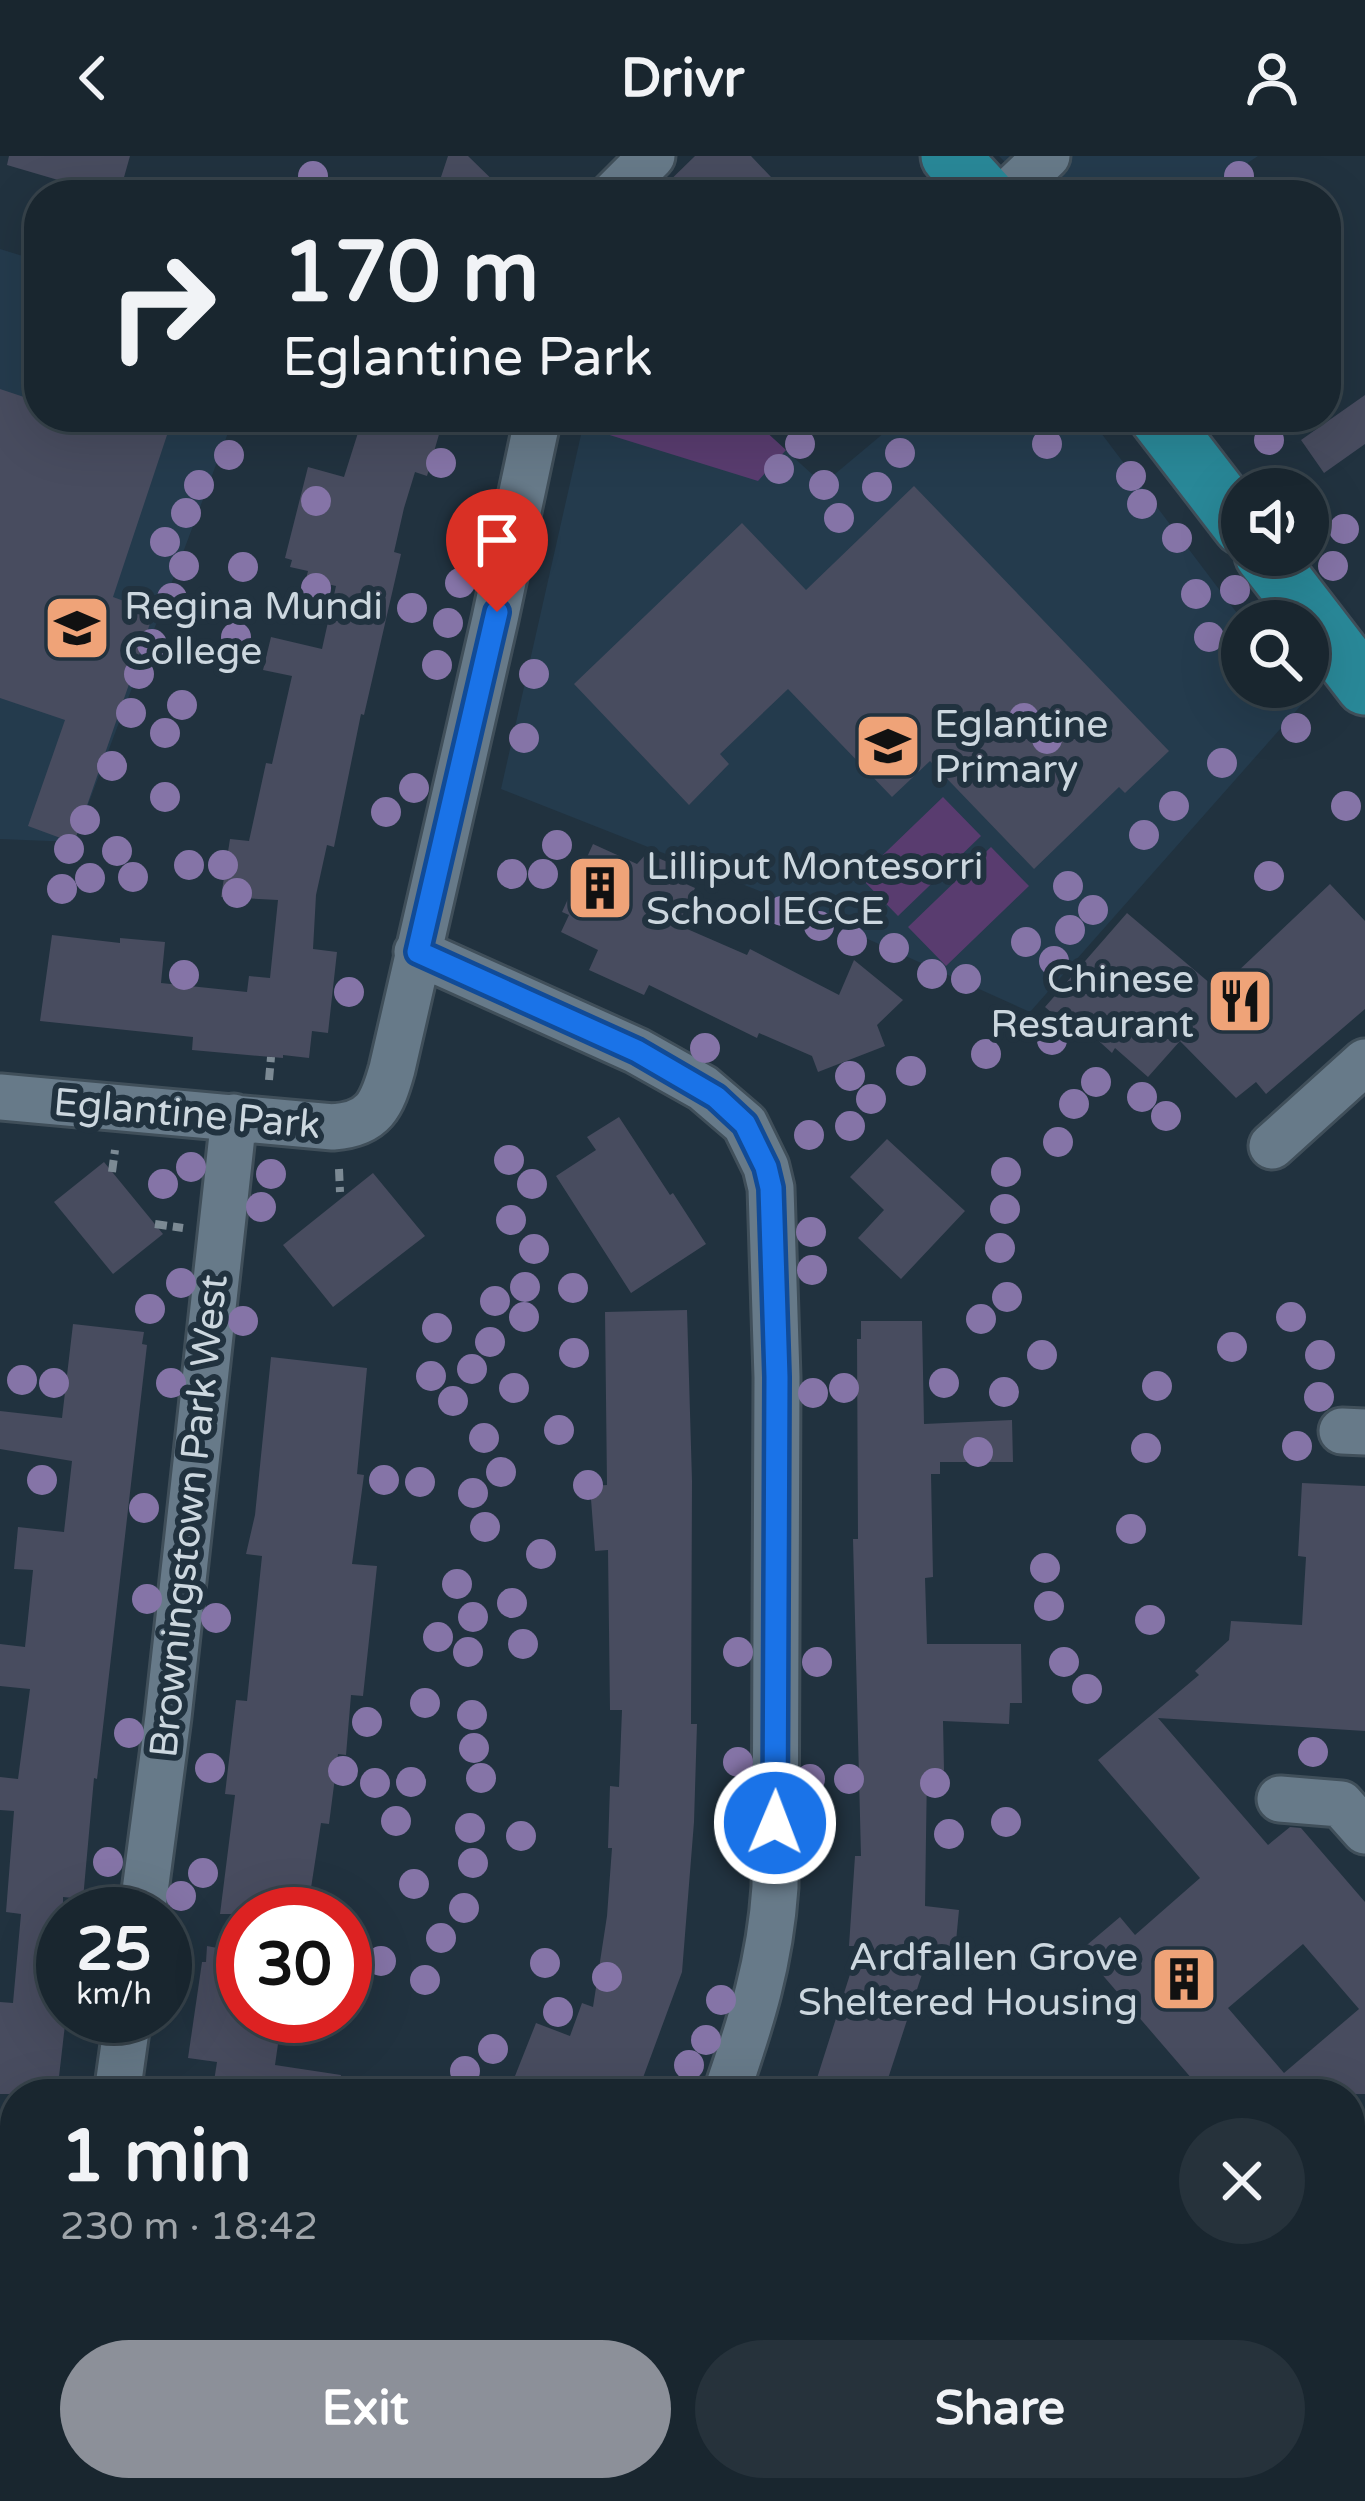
<!DOCTYPE html>
<meta charset="utf-8">
<style>
body{margin:0;font-family:"Varela Round",sans-serif;background:#26323b;color:#f1f3f6;height:100vh;display:flex;flex-direction:column;font-size:45px;white-space:nowrap}
*{box-sizing:border-box;margin:0}
p{font-size:39px;color:#9fa5aa}
.icon{flex:none;width:66px;height:66px;fill:none;stroke:currentColor;stroke-width:2;stroke-linecap:round;stroke-linejoin:round}
.map{position:relative;flex:1;overflow:hidden}
.panel{position:absolute;left:0px;top:1923px;width:1365px;height:423px;display:flex;flex-direction:column;background:#19262f;border-radius:48px 48px 0 0;box-shadow:0 12px 48px #0002,0 0 0 3px #37434b}
.panel>*{flex:none}
.guide{position:absolute;left:24px;top:24px;width:1317px;height:252px;border-radius:48px;box-shadow:0 12px 48px #0002,0 0 0 3px #37434b;background:#19262f;color:#f1f3f6;overflow:hidden}
.buttons{position:absolute;left:1221px;top:312px;display:grid;gap:24px}
.buttons a{display:grid;place-items:center;width:108px;height:108px;border-radius:50%;background:#19262f;box-shadow:0 12px 48px #0002,0 0 0 3px #37434b;font-size:60px}
.speed{position:absolute;left:36px;top:1731px;display:flex;gap:24px;font-size:60px;font-weight:700;text-align:center}
.speed>*{display:grid;place-content:center;width:156px;height:156px;border-radius:50%;background:#19262f;box-shadow:0 12px 48px #0002,0 0 0 3px #37434b;line-height:1}
.speed small{font-size:30px;font-weight:400}
.speed .limit{border:18px solid #d22;background:#fff;color:#111}
.pin{position:absolute;display:grid;place-items:center;width:102px;height:102px;color:#fff;margin:-123px -51px;border-radius:50% 50% 50% 0;rotate:-45deg;box-shadow:0 0 12px #0007}
.pin .icon{rotate:45deg}
.me{position:absolute;width:132px;margin:-66px;rotate:1deg;stroke-linejoin:round;filter:drop-shadow(0 0 9px #0008)}
.turn{display:flex;align-items:center;gap:42px;height:252px;padding:0 60px;font-size:54px}
.turn .icon{width:156px;height:156px;stroke-width:2.5}
.turn b{display:block;font-size:84px;line-height:102px}
.round{display:grid;place-items:center;flex:none;width:126px;height:126px;border-radius:63px;background:#26323b}
.summary{display:flex;align-items:center;justify-content:space-between;height:204px;padding:0 60px}
h1{font-size:72px;font-weight:700;line-height:90px}
.primary-button{display:flex;gap:24px;margin-top:auto;padding:24px 60px}
.primary-button a{flex:1;height:138px;border-radius:72px;background:#8c9099;color:#fff;font-size:48px;font-weight:700;line-height:138px;text-align:center}
.primary-button a+a{background:#26323b;color:#f1f3f6}
header{display:flex;justify-content:space-between;align-items:center;height:156px;padding:0 60px;background:#19262f;font-size:54px;font-weight:700}
.map>svg:first-child{display:block}
.built{fill:#243b4d}
.green{fill:#593c6f}
.building{fill:#484c5f;fill-rule:evenodd}
.lines{fill:none;stroke-linecap:round;stroke-linejoin:round}
.minor-casing{stroke:#404f5a;stroke-width:51}
.major-casing{stroke:#404f5a;stroke-width:63}
.path{stroke:#7c8a94;stroke-width:8;stroke-dasharray:12 6;stroke-linecap:butt}
.minor{stroke:#677a89;stroke-width:45}
.major{stroke:#298898;stroke-width:57}
.tree{fill:#8574a7}
.route-casing{stroke:#114b97;stroke-width:30}
.route{stroke:#1a73e8;stroke-width:21}
.labels{text-anchor:middle;dominant-baseline:central;stroke-width:12;stroke-linejoin:round;paint-order:stroke}
.poi-label{font-size:39px;fill:#ccd7df;stroke:#21323f;text-anchor:start}
.street-label{font-size:39px;fill:#ccd7df;stroke:#21323f}
</style>
<header><svg class="icon" aria-label="back" viewBox="0 0 24 24"><path d="M15 5l-7 7 7 7"/></svg>Drivr<svg class="icon" aria-label="person" viewBox="0 0 24 24"><circle cx="12" cy="8" r="4"/><path d="M4 21q1-7 8-7t8 7"/></svg></header>
<div class="map">
<svg width="1365" height="2345" viewBox="0 0 1365 2345">
<rect width="100%" height="100%" fill="#21323f"/>
<path class="built" d="M999,0h259l-59,39h-161z
M0,93l39,12v156h195l-160,425 -74,-3z
M585,261h164l74,67 80,-67h186l154,204 -1,66h51l11,15 -274,310 -258,-116 -271,-107z"/>
<path class="green" d="M589,261h161l36,33 -28,31 -171,-53z
M943,641l38,39 -83,80 -38,-39z
M991,691l38,39 -83,80 -38,-39z"/>
<path class="building" d="M9,0h121l-11,39h-10l-102,-30z
M448,0h20l40,39h-73z
M695,0h56l37,39h-133z
M0,233l39,13v15h134l-60,180 41,15 -80,231 -46,-17 37,-106 -65,-22z
M1365,239v49l-41,29 -23,-33z
M363,261h81l-17,59 -12,-4 -11,36 -10,44 7,2 -37,161 -3,-1 -27,133 -7,-2 -11,50 -3,54 24,3 -9,81 -16,-2 -3,27 -26,-3v3l-91,-8 1,-13 -153,-16 12,-86 68,8v-5l45,4 -4,41 86,9 2,-16 21,2 8,-78 -57,-3 9,-58 19,2 17,-78 6,1 20,-88 -29,-6 8,-33 51,12 14,-63 -30,-7 2,-8 -18,-4 2,-7 -7,-2 23,-91 36,10z
M914,330l255,265 -44,42 -6,-6 -85,82 -104,-108 -38,36 -104,-108 -68,65 9,10 -40,41 -115,-121 168,-161 64,67z
M593,688l44,20 10,-11 45,20 -6,11 9,4 -17,37 69,30 3,-6 89,46 15,-35 49,40 -26,25 8,21 -67,26 -6,-16 -53,-23 -2,5 -108,-53 -5,10 -55,-25 9,-20 -37,-18 8,-17 -7,-3z
M1330,728l35,37v88l-99,85 -10,-12 -20,16 -56,-57 -32,36 -33,-29 -3,5 -22,-20 -6,7 -39,-33 82,-94 91,77z
M619,961l51,78 3,-2 33,51 -75,49 -75,-117 40,-26 -9,-13z
M887,983l78,72 -64,68 -43,-41 26,-28 -34,-33z
M104,1006l59,72 -50,40 -59,-72z
M373,1017l52,63 -92,71 -50,-62z
M687,1154l5,171 -1,243h6l-3,98 -12,150 -45,122h-75l-47,-18 21,-53 34,13 12,-33 11,4 14,-91 5,-68h-4l2,-62 9,1 3,-77h-12l-2,-160 -13,1 -5,-65 17,-1 -2,-173z
M861,1165h61l2,103 88,-4 1,42h-73v12h-9l2,103 -8,1 2,66h94l1,59h-12l-1,21 -66,-3 1,49h-17l-2,136 34,4 -6,63 -30,-2 -40,123h-71l47,-148h-10l6,-90h6l-8,-317h5l-1,-200h4z
M73,1168l71,8 -2,12 5,1 -50,434 -3,-1 -11,121 -20,-2v119h3l-9,78h-57v-92l13,1 8,-89 -15,-2 8,-101 -14,-1v-33l18,2 12,-90 -30,-3v-42l25,3 8,-77 -19,-1 4,-42 46,5 8,-71 -72,-12v-38l62,7z
M271,1201l96,11 -10,106 7,1 -12,89 25,2 -14,130 -12,-1 -5,60 -8,-1 -9,70 -8,-1 -14,91h-87l15,-119 -10,-1 11,-94 11,1 15,-145 -16,-2 9,-39z
M1302,1327l63,3v245l-207,-13 110,127 22,-18 11,1 64,74v192h-160l-124,-144 39,-33 15,18 65,-57 -102,-118 101,-85 -4,-4 34,-31 2,-19 71,4 4,-68 -8,-1zM1303,1788l56,65 -75,64 -56,-65z
M207,1790l36,7v63h35l-2,21h3l-4,28 66,10 -2,19h-127l5,-32 -29,-4 14,-96h4z"/>
<g class="lines">
<g class="minor-casing">
<path id="minor" d="M613,39l39,-39
M1006,39l41,-39
M417,796l220,99 66,37 42,36 21,43 5,21 6,189 -2,510c-5,76 -24,135 -49,207
M0,941l333,30c41,-3 49,-22 59,-58l103,-450 43,-202
M1272,990l93,-84
M1342,1275l23,1
M1280,1643l61,5 24,27
M142,1758l26,-197 66,-600
M117,1938l11,-78
M949,2331l37,14
M66,2345l2,-14
M571,2345l5,-14
M1173,2345l6,-14"/>
</g>
<g class="major-casing">
<path id="major" d="M950,0l36,39
M1158,261l84,109
M1264,399l101,131"/>
</g>
<path class="path" d="M269,924l2,-23
M339,1013l1,23
M112,1016l3,-22
M155,1068l28,4
M1350,2079l15,4"/>
<use href="#minor" class="minor"/>
<use href="#major" class="major"/>
</g>
<g class="tree">
<circle cx="313" cy="20" r="15"/>
<circle cx="1239" cy="20" r="15"/>
<circle cx="1269" cy="284" r="15"/>
<circle cx="800" cy="288" r="15"/>
<circle cx="1047" cy="288" r="15"/>
<circle cx="900" cy="297" r="15"/>
<circle cx="229" cy="299" r="15"/>
<circle cx="441" cy="307" r="15"/>
<circle cx="779" cy="313" r="15"/>
<circle cx="1131" cy="320" r="15"/>
<circle cx="199" cy="329" r="15"/>
<circle cx="824" cy="329" r="15"/>
<circle cx="877" cy="331" r="15"/>
<circle cx="316" cy="345" r="15"/>
<circle cx="1142" cy="348" r="15"/>
<circle cx="186" cy="357" r="15"/>
<circle cx="839" cy="362" r="15"/>
<circle cx="1344" cy="373" r="15"/>
<circle cx="1177" cy="382" r="15"/>
<circle cx="165" cy="386" r="15"/>
<circle cx="469" cy="395" r="15"/>
<circle cx="184" cy="410" r="15"/>
<circle cx="1333" cy="410" r="15"/>
<circle cx="243" cy="411" r="15"/>
<circle cx="460" cy="427" r="15"/>
<circle cx="316" cy="432" r="15"/>
<circle cx="1235" cy="434" r="15"/>
<circle cx="1196" cy="438" r="15"/>
<circle cx="172" cy="442" r="15"/>
<circle cx="412" cy="452" r="15"/>
<circle cx="448" cy="467" r="15"/>
<circle cx="236" cy="481" r="15"/>
<circle cx="1209" cy="481" r="15"/>
<circle cx="152" cy="488" r="15"/>
<circle cx="437" cy="509" r="15"/>
<circle cx="139" cy="518" r="15"/>
<circle cx="534" cy="518" r="15"/>
<circle cx="182" cy="549" r="15"/>
<circle cx="131" cy="557" r="15"/>
<circle cx="1024" cy="562" r="15"/>
<circle cx="1296" cy="572" r="15"/>
<circle cx="165" cy="577" r="15"/>
<circle cx="524" cy="582" r="15"/>
<circle cx="1047" cy="583" r="15"/>
<circle cx="1222" cy="607" r="15"/>
<circle cx="112" cy="610" r="15"/>
<circle cx="414" cy="632" r="15"/>
<circle cx="165" cy="641" r="15"/>
<circle cx="1174" cy="650" r="15"/>
<circle cx="1346" cy="650" r="15"/>
<circle cx="386" cy="656" r="15"/>
<circle cx="85" cy="664" r="15"/>
<circle cx="1144" cy="679" r="15"/>
<circle cx="557" cy="689" r="15"/>
<circle cx="69" cy="693" r="15"/>
<circle cx="117" cy="695" r="15"/>
<circle cx="189" cy="709" r="15"/>
<circle cx="223" cy="709" r="15"/>
<circle cx="512" cy="718" r="15"/>
<circle cx="543" cy="718" r="15"/>
<circle cx="1269" cy="720" r="15"/>
<circle cx="133" cy="721" r="15"/>
<circle cx="90" cy="722" r="15"/>
<circle cx="1068" cy="730" r="15"/>
<circle cx="62" cy="733" r="15"/>
<circle cx="237" cy="737" r="15"/>
<circle cx="1093" cy="754" r="15"/>
<circle cx="782" cy="755" r="15"/>
<circle cx="819" cy="770" r="15"/>
<circle cx="1070" cy="774" r="15"/>
<circle cx="852" cy="785" r="15"/>
<circle cx="1026" cy="786" r="15"/>
<circle cx="894" cy="792" r="15"/>
<circle cx="1054" cy="805" r="15"/>
<circle cx="932" cy="818" r="15"/>
<circle cx="184" cy="819" r="15"/>
<circle cx="966" cy="823" r="15"/>
<circle cx="349" cy="836" r="15"/>
<circle cx="1052" cy="884" r="15"/>
<circle cx="705" cy="892" r="15"/>
<circle cx="986" cy="898" r="15"/>
<circle cx="911" cy="915" r="15"/>
<circle cx="850" cy="920" r="15"/>
<circle cx="1096" cy="926" r="15"/>
<circle cx="1142" cy="941" r="15"/>
<circle cx="871" cy="943" r="15"/>
<circle cx="1074" cy="948" r="15"/>
<circle cx="1166" cy="960" r="15"/>
<circle cx="850" cy="970" r="15"/>
<circle cx="809" cy="979" r="15"/>
<circle cx="1058" cy="986" r="15"/>
<circle cx="509" cy="1004" r="15"/>
<circle cx="191" cy="1011" r="15"/>
<circle cx="1006" cy="1016" r="15"/>
<circle cx="271" cy="1018" r="15"/>
<circle cx="163" cy="1028" r="15"/>
<circle cx="532" cy="1028" r="15"/>
<circle cx="261" cy="1051" r="15"/>
<circle cx="1005" cy="1053" r="15"/>
<circle cx="511" cy="1064" r="15"/>
<circle cx="811" cy="1076" r="15"/>
<circle cx="1000" cy="1092" r="15"/>
<circle cx="534" cy="1093" r="15"/>
<circle cx="812" cy="1114" r="15"/>
<circle cx="181" cy="1127" r="15"/>
<circle cx="525" cy="1131" r="15"/>
<circle cx="573" cy="1132" r="15"/>
<circle cx="1007" cy="1141" r="15"/>
<circle cx="495" cy="1145" r="15"/>
<circle cx="150" cy="1153" r="15"/>
<circle cx="524" cy="1161" r="15"/>
<circle cx="1291" cy="1161" r="15"/>
<circle cx="981" cy="1163" r="15"/>
<circle cx="243" cy="1165" r="15"/>
<circle cx="437" cy="1172" r="15"/>
<circle cx="490" cy="1186" r="15"/>
<circle cx="1232" cy="1191" r="15"/>
<circle cx="574" cy="1197" r="15"/>
<circle cx="1042" cy="1199" r="15"/>
<circle cx="1320" cy="1199" r="15"/>
<circle cx="472" cy="1213" r="15"/>
<circle cx="431" cy="1220" r="15"/>
<circle cx="22" cy="1224" r="15"/>
<circle cx="54" cy="1227" r="15"/>
<circle cx="171" cy="1227" r="15"/>
<circle cx="944" cy="1227" r="15"/>
<circle cx="1157" cy="1230" r="15"/>
<circle cx="514" cy="1232" r="15"/>
<circle cx="844" cy="1232" r="15"/>
<circle cx="1004" cy="1236" r="15"/>
<circle cx="813" cy="1237" r="15"/>
<circle cx="1319" cy="1241" r="15"/>
<circle cx="453" cy="1245" r="15"/>
<circle cx="559" cy="1274" r="15"/>
<circle cx="484" cy="1282" r="15"/>
<circle cx="1297" cy="1290" r="15"/>
<circle cx="1146" cy="1292" r="15"/>
<circle cx="978" cy="1296" r="15"/>
<circle cx="501" cy="1316" r="15"/>
<circle cx="42" cy="1324" r="15"/>
<circle cx="384" cy="1324" r="15"/>
<circle cx="420" cy="1326" r="15"/>
<circle cx="588" cy="1329" r="15"/>
<circle cx="473" cy="1337" r="15"/>
<circle cx="144" cy="1352" r="15"/>
<circle cx="485" cy="1371" r="15"/>
<circle cx="1131" cy="1373" r="15"/>
<circle cx="541" cy="1398" r="15"/>
<circle cx="1045" cy="1412" r="15"/>
<circle cx="457" cy="1428" r="15"/>
<circle cx="147" cy="1443" r="15"/>
<circle cx="512" cy="1447" r="15"/>
<circle cx="1049" cy="1450" r="15"/>
<circle cx="473" cy="1461" r="15"/>
<circle cx="216" cy="1462" r="15"/>
<circle cx="1150" cy="1464" r="15"/>
<circle cx="438" cy="1481" r="15"/>
<circle cx="523" cy="1488" r="15"/>
<circle cx="468" cy="1496" r="15"/>
<circle cx="738" cy="1496" r="15"/>
<circle cx="817" cy="1506" r="15"/>
<circle cx="1064" cy="1506" r="15"/>
<circle cx="1087" cy="1533" r="15"/>
<circle cx="425" cy="1547" r="15"/>
<circle cx="472" cy="1559" r="15"/>
<circle cx="367" cy="1566" r="15"/>
<circle cx="129" cy="1577" r="15"/>
<circle cx="474" cy="1592" r="15"/>
<circle cx="1313" cy="1596" r="15"/>
<circle cx="738" cy="1606" r="15"/>
<circle cx="210" cy="1612" r="15"/>
<circle cx="343" cy="1615" r="15"/>
<circle cx="481" cy="1622" r="15"/>
<circle cx="810" cy="1623" r="15"/>
<circle cx="849" cy="1623" r="15"/>
<circle cx="411" cy="1626" r="15"/>
<circle cx="375" cy="1627" r="15"/>
<circle cx="935" cy="1627" r="15"/>
<circle cx="396" cy="1665" r="15"/>
<circle cx="1006" cy="1666" r="15"/>
<circle cx="470" cy="1672" r="15"/>
<circle cx="949" cy="1678" r="15"/>
<circle cx="521" cy="1680" r="15"/>
<circle cx="108" cy="1706" r="15"/>
<circle cx="473" cy="1707" r="15"/>
<circle cx="203" cy="1717" r="15"/>
<circle cx="414" cy="1728" r="15"/>
<circle cx="181" cy="1740" r="15"/>
<circle cx="464" cy="1752" r="15"/>
<circle cx="441" cy="1782" r="15"/>
<circle cx="381" cy="1805" r="15"/>
<circle cx="545" cy="1807" r="15"/>
<circle cx="607" cy="1821" r="15"/>
<circle cx="425" cy="1824" r="15"/>
<circle cx="721" cy="1844" r="15"/>
<circle cx="558" cy="1856" r="15"/>
<circle cx="706" cy="1884" r="15"/>
<circle cx="493" cy="1893" r="15"/>
<circle cx="689" cy="1909" r="15"/>
<circle cx="465" cy="1915" r="15"/>
</g>
<g class="lines">
<g class="route-casing">
<path id="route" d="M497,456l-79,340 219,99 79,46 29,27 21,43 5,21 6,189 -2,446"/>
</g>
<use href="#route" class="route"/>
</g>
<defs>
<g id="school-square" transform="scale(3.45)"><rect x="-9" y="-9" width="18" height="18" rx="4" fill="#efa378" stroke="#21323f"/><path d="M0-5L7-2L0 1L-7-2ZM-4 1L0 2.5L4 1V4Q0 6-4 4Z" fill="#111"/></g>
<g id="building-square" transform="scale(3.45)"><rect x="-9" y="-9" width="18" height="18" rx="4" fill="#efa378" stroke="#21323f"/><path d="M-4-6H4V6H1V3H-1V6H-4ZM-2.5-4.3h1.7v1.8h-1.7ZM.8-4.3h1.7v1.8H.8ZM-2.5-1h1.7V.8h-1.7ZM.8-1h1.7V.8H.8Z" fill="#111"/></g>
<g id="restaurant-square" transform="scale(3.45)"><rect x="-9" y="-9" width="18" height="18" rx="4" fill="#efa378" stroke="#21323f"/><path d="M-5-6h1v4h1v-4h1v4h1v-4h1v5L-1.5 .5V6h-2V.5L-5-1ZM5-6V6H3V1.5H1.5Q1.5-4 5-6Z" fill="#111"/></g>
</defs>
<g fill-rule="evenodd">
<use href="#school-square" x="77" y="472"/>
<use href="#school-square" x="888" y="590"/>
<use href="#building-square" x="600" y="732"/>
<use href="#restaurant-square" x="1240" y="845"/>
<use href="#building-square" x="1184" y="1823"/>
</g>
<g class="labels">
<g class="poi-label">
<text x="124" y="450">Regina Mundi<tspan x="124" dy="45">College</tspan></text>
<text x="934" y="568">Eglantine<tspan x="934" dy="45">Primary</tspan></text>
<text x="646" y="710">Lilliput Montesorri<tspan x="646" dy="45">School ECCE</tspan></text>
<text x="1194" y="823" text-anchor="end">Chinese<tspan x="1194" dy="45">Restaurant</tspan></text>
<text x="1138" y="1801" text-anchor="end">Ardfallen Grove<tspan x="1138" dy="45">Sheltered Housing</tspan></text>
</g>
<g class="street-label">
<text transform="translate(187 958) rotate(5)">Eglantine Park</text>
<text transform="translate(189 1360) rotate(-84)">Browningstown Park West</text>
</g>
</g>
</svg>
<div class="buttons">
<a><svg class="icon" aria-label="sound" viewBox="0 0 24 24"><path d="M4 9h4l5-4v14l-5-4H4zM17 9q2 3 0 6"/></svg></a>
<a><svg class="icon" aria-label="search" viewBox="0 0 24 24"><circle cx="10" cy="10" r="6"/><path d="M15 15l6 6"/></svg></a>
</div>
<div class="speed"><div>25<small>km/h</small></div><div class="limit">30</div></div>
<div class="pin" style="left:497px;top:456px;background:#d93025"><svg class="icon" aria-label="arrive" viewBox="0 0 24 24"><path d="M6 21V4h12l-3 4 3 4H6"/></svg></div>
<svg class="me" style="left:775px;top:1667px" viewBox="-20 -20 40 40"><circle r="17" fill="#1a73e8" stroke="#fff" stroke-width="3"/><path d="M0-11L8 9 0 5-8 9z" fill="#fff"/></svg>
<div class="guide">
<div class="turn"><svg class="icon" aria-label="right" viewBox="0 0 24 24"><path d="M7 20v-9h11M14 6l5 5-5 5"/></svg><div><b>170 m</b>Eglantine Park</div></div>
</div>
<section class="panel">
<div class="summary"><div><h1>1 min</h1><p>230 m · 18:42</p></div><a class="round"><svg class="icon" aria-label="close" viewBox="0 0 24 24"><path d="M6 6l12 12M18 6L6 18"/></svg></a></div>
<div class="primary-button"><a>Exit</a><a>Share</a></div>
</section>
</div>
